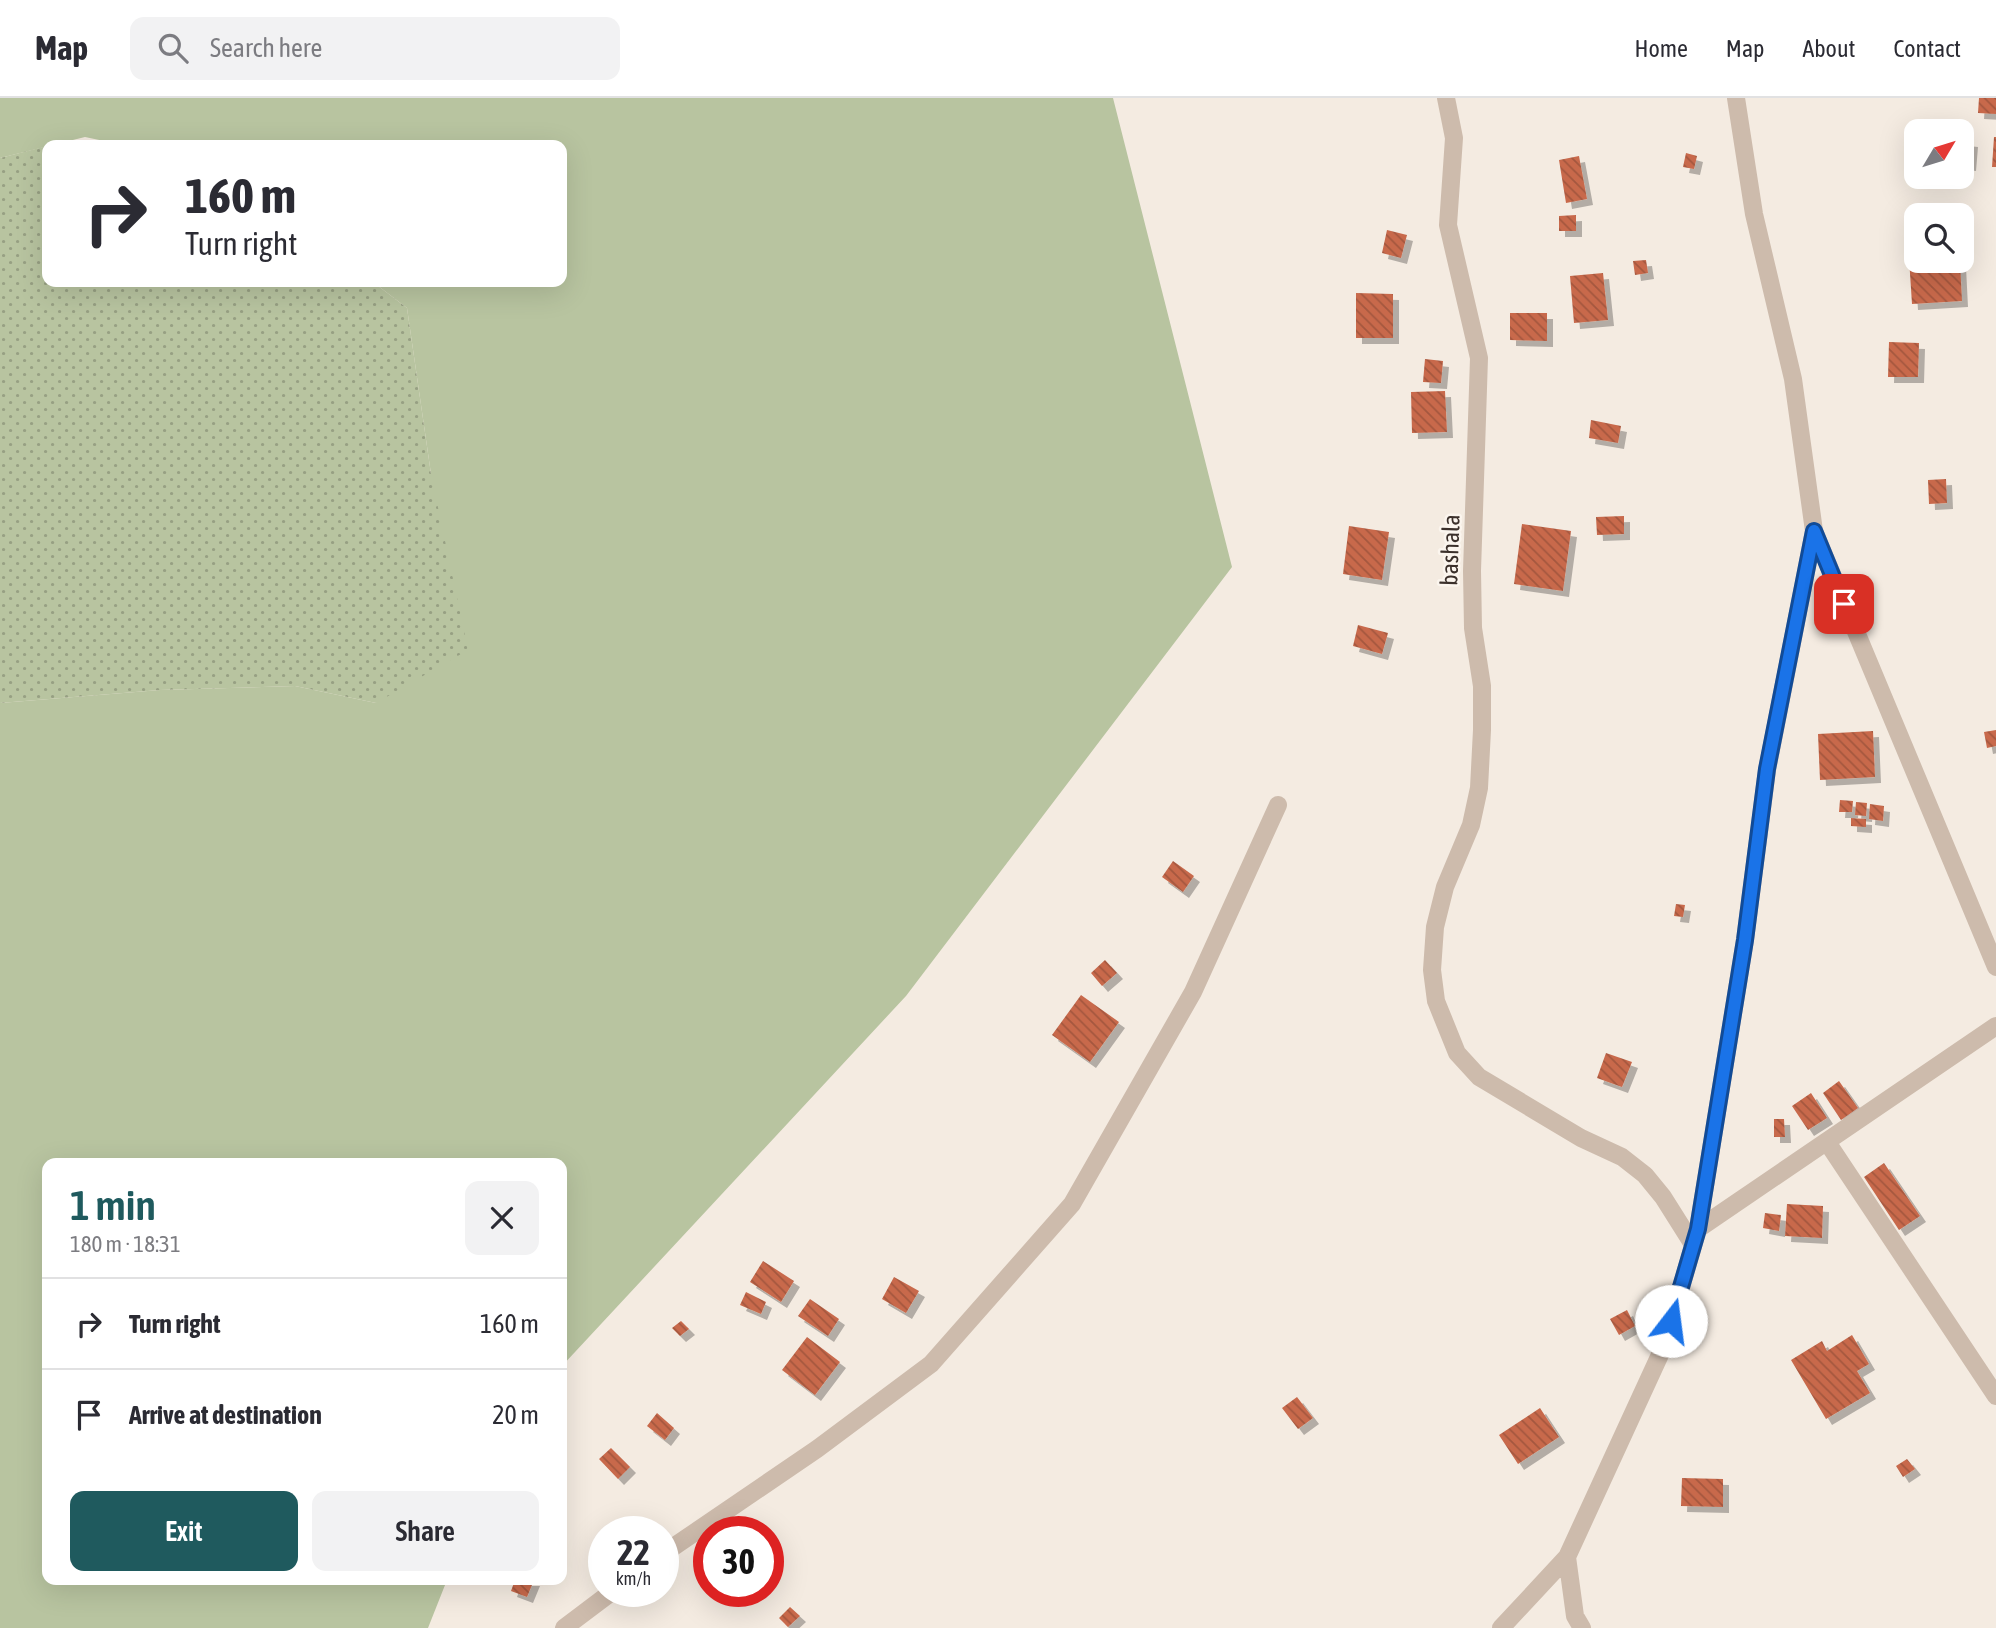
<!DOCTYPE html>
<meta charset="utf-8">
<style>
body{margin:0;font-family:"Asap Condensed",sans-serif;background:#f2f2f3;color:#2b2b33;height:100vh;display:flex;flex-direction:column;font-size:26px;white-space:nowrap}
*{box-sizing:border-box;margin:0}
p{font-size:23px;color:#7c7c81}
.icon{flex:none;width:38px;height:38px;fill:none;stroke:currentColor;stroke-width:2;stroke-linecap:round;stroke-linejoin:round}
.map{position:relative;flex:1;overflow:hidden}
.side{position:absolute;left:42px;top:1060px;width:525px;height:427px;display:flex;flex-direction:column;background:#fff;border-radius:14px;box-shadow:0 7px 28px #0002}
.side>*{flex:none}
.top-card{position:absolute;left:42px;top:42px;width:525px;height:147px;border-radius:14px;box-shadow:0 7px 28px #0002;background:#fff;color:#2b2b33;overflow:hidden}
.needle{width:46px;rotate:52deg}
.tools{position:absolute;left:1904px;top:21px;display:grid;gap:14px}
.tools a{display:grid;place-items:center;width:70px;height:70px;border-radius:14px;background:#fff;box-shadow:0 7px 28px #0002;font-size:35px}
.speed{position:absolute;left:588px;top:1418px;display:flex;gap:14px;font-size:35px;font-weight:700;text-align:center}
.speed>*{display:grid;place-content:center;width:91px;height:91px;border-radius:50%;background:#fff;box-shadow:0 7px 28px #0002;line-height:1}
.speed small{font-size:18px;font-weight:400}
.speed .limit{border:10px solid #d22;background:#fff;color:#111}
.pin{position:absolute;display:grid;place-items:center;width:60px;height:60px;color:#fff;margin:-30px;border-radius:14px;box-shadow:0 4px 10px #0006}
.me{position:absolute;width:77px;margin:-38px;rotate:15deg;stroke-linejoin:round;filter:drop-shadow(0 0 5px #0008)}
.turn{display:flex;align-items:center;gap:24px;height:147px;padding:0 28px;font-size:32px}
.turn .icon{width:91px;height:91px;stroke-width:2.5}
.turn b{display:block;font-size:49px;line-height:60px}
.round{display:grid;place-items:center;flex:none;width:74px;height:74px;border-radius:14px;background:#f2f2f3}
.overview{display:flex;align-items:center;justify-content:space-between;height:119px;padding:0 28px}
h1{font-size:42px;font-weight:600;line-height:52px;color:#1f5a5e}
.action{display:flex;gap:14px;margin-top:auto;padding:14px 28px}
.action a{flex:1;height:80px;border-radius:14px;background:#1f5a5e;color:#fff;font-size:28px;font-weight:600;line-height:80px;text-align:center}
.action a+a{background:#f2f2f3;color:#2b2b33}
ul{padding:0;list-style:none}
li{display:flex;align-items:center;gap:21px;height:91px;padding:0 28px;border-top:2px solid #e1e1e2}
li div{flex:1}
li b{display:block;font-size:26px}
li em{font-style:normal}
header{display:flex;align-items:center;gap:42px;box-sizing:border-box;height:98px;padding:0 35px;background:#fff;border-bottom:2px solid #e1e1e2}
header strong{font-size:33px}
nav{display:flex;gap:38px;margin-inline-start:auto;font-size:24px}
.search{width:490px;height:63px;background:#f2f2f3;display:flex;align-items:center;gap:18px;box-sizing:border-box;padding:0 24px;border-radius:14px;color:#7c7c81;font-size:26px}
.map>svg:first-child{display:block}
.green{fill:#b8c4a0}
.garden{fill:url(#garden-dots)}
.building{fill:url(#building-back-hatch);filter:url(#shadow)}
.lines{fill:none;stroke-linecap:round;stroke-linejoin:round}
.street{stroke:#cdbbac;stroke-width:18}
.route-casing{stroke:#114b97;stroke-width:18}
.route{stroke:#1a73e8;stroke-width:12}
.labels{text-anchor:middle;dominant-baseline:central;stroke-width:5;stroke-linejoin:round;paint-order:stroke}
.street-label{font-size:24px;fill:#3b302b;stroke:#fbf5ee}
</style>
<header>
<strong>Map</strong>
<div class="search"><svg class="icon" aria-label="search" viewBox="0 0 24 24"><circle cx="10" cy="10" r="6"/><path d="M15 15l6 6"/></svg>Search here</div>
<nav><a>Home</a><a>Map</a><a>About</a><a>Contact</a></nav>
</header>
<div class="map">
<svg width="1996" height="1530" viewBox="0 0 1996 1530">
<defs>
<pattern id="garden-dots" width="8" height="8" patternUnits="userSpaceOnUse" patternTransform="scale(1.75)"><rect width="8" height="8" fill="#b8c4a0"/><path d="M2 2h.1M6 6h.1" fill="none" stroke="#97a083" stroke-width="1.8" stroke-linecap="round"/></pattern>
<pattern id="building-back-hatch" width="6" height="6" patternUnits="userSpaceOnUse" patternTransform="scale(1.75)"><rect width="6" height="6" fill="#c8694b"/><path d="M-1 5l2 2M0 0l6 6M5-1l2 2" fill="none" stroke="#a4573f"/></pattern>
<filter id="shadow"><feDropShadow dx="6" dy="6" stdDeviation="0" flood-color="#0004"/></filter>
</defs>
<rect width="100%" height="100%" fill="#f4ebe1"/>
<path class="green" d="M0,0h1113l119,469 -326,429 -344,370v-202h-515v416h400l-19,48h-428v-925l160,-13 135,-4 81,17 55,-229 -24,-166 -34,-26h189v-137h-439l-38,-8 -85,21z"/>
<path class="garden" d="M47,48v136h326l34,26 24,166 37,176 -92,53 -81,-17 -135,4 -160,13v-545z"/>
<path class="building" d="M1979,0h17v16l-18,-1z
M1994,39h2v30h-4z
M1962,42l10,1 -2,24 -8,-1z
M1686,55l11,3 -3,13 -11,-2z
M1579,58l8,43 -21,4 -7,-43z
M1576,117v16h-17v-15z
M1387,132l20,5 -6,23 -19,-5z
M1909,160l51,3 2,40 -50,3z
M1646,162l2,13 -13,2 -2,-14z
M1603,175l5,47 -34,3 -4,-47z
M1356,195l37,1v44h-37z
M1510,215h37v28l-37,-1z
M1889,244l30,1 -1,34h-30z
M1425,261l18,2 -2,22 -18,-1z
M1445,293l2,41 -35,1 -1,-41z
M1591,322l30,6 -3,17 -29,-5z
M1946,381l1,24 -18,1 -1,-24z
M1624,418v18l-27,1 -1,-18z
M1522,426l49,7 -8,60 -49,-7z
M1349,428l40,6 -7,48 -39,-6z
M1358,527l30,8 -6,21 -29,-8z
M1996,632v16l-9,2 -3,-16z
M1873,633l2,46 -55,3 -2,-46z
M1840,702l13,1 -1,11h-13z
M1856,704l11,1 -1,13 -11,-1z
M1870,706l14,2 -1,15 -14,-2z
M1851,720l15,1v8l-15,-1z
M1173,763l21,15 -11,16 -21,-15z
M1676,806l9,1 -2,12 -9,-1z
M1105,862l12,13 -15,13 -11,-13z
M1081,897l38,27 -29,40 -38,-27z
M1606,955l26,9 -10,25 -25,-9z
M1839,983l19,27 -17,12 -18,-27z
M1811,995l16,25 -19,12 -16,-24z
M1774,1021h10l1,18h-11z
M1884,1065l36,53 -21,14 -35,-53z
M1787,1106l36,2 -1,32 -37,-2z
M1765,1115l16,2 -2,16 -16,-3z
M763,1163l31,20 -13,21 -31,-20z
M894,1179l25,14 -13,22 -24,-14z
M746,1194l20,10 -5,12 -21,-9z
M810,1201l29,20 -11,17 -30,-20z
M1627,1212l8,16 -16,9 -9,-16z
M681,1223l8,8 -9,7 -8,-8z
M1852,1237l17,29 -12,7 13,22 -44,26 -35,-59 31,-19 5,10z
M807,1239l33,25 -25,33 -33,-25z
M1297,1299l16,21 -15,11 -16,-21z
M1540,1310l19,29 -41,27 -19,-29z
M657,1315l17,15 -9,12 -18,-14z
M611,1350l19,19 -12,12 -19,-20z
M1907,1361l8,10 -12,8 -7,-11z
M1682,1380l41,1v28l-42,-1z
M515,1482h19l-7,17 -16,-6z
M790,1509l10,9 -12,11 -9,-9z"/>
<g class="lines">
<path class="street" d="M1446,0l8,40 -6,87 31,133 -7,213 1,57 9,58v44l-3,58 -8,37 -26,62 -10,40 -3,43 4,31 21,52 22,24 102,61 41,19 23,18 18,22 29,46
M1814,433l182,436
M1827,1044l169,254
M1698,1131l298,-203
M663,1456l154,-105 114,-85 141,-160 121,-212 85,-187
M1567,1459l8,59 7,12
M564,1530l49,-37
M1501,1530l66,-71 97,-211 34,-117 47,-289 22,-170 47,-239 -21,-152 -39,-165 -18,-116"/>
</g>
<g class="lines">
<g class="route-casing">
<path id="route" d="M1671,1223l27,-92 47,-289 22,-171 47,-238 30,73"/>
</g>
<use href="#route" class="route"/>
</g>
<g class="labels">
<g class="street-label">
<text transform="translate(1450 452) rotate(-88)">bashala</text>
</g>
</g>
</svg>
<div class="tools">
<a><svg class="needle" viewBox="-14 -14 28 28"><path d="M0-13l5 13h-10z" fill="#e53935"/><path d="M0 13l5-13h-10z" fill="#7c7c81"/></svg></a>
<a><svg class="icon" aria-label="search" viewBox="0 0 24 24"><circle cx="10" cy="10" r="6"/><path d="M15 15l6 6"/></svg></a>
</div>
<div class="speed"><div>22<small>km/h</small></div><div class="limit">30</div></div>
<div class="pin" style="left:1844px;top:506px;background:#d93025"><svg class="icon" aria-label="arrive" viewBox="0 0 24 24"><path d="M6 21V4h12l-3 4 3 4H6"/></svg></div>
<svg class="me" style="left:1671px;top:1223px" viewBox="-20 -20 40 40"><circle r="19" fill="#fff"/><path d="M0-13L10 11 0 6-10 11z" fill="#1a73e8"/></svg>
<div class="top-card">
<div class="turn"><svg class="icon" aria-label="right" viewBox="0 0 24 24"><path d="M7 20v-9h11M14 6l5 5-5 5"/></svg><div><b>160 m</b>Turn right</div></div>
</div>
<section class="side">
<div class="overview"><div><h1>1 min</h1><p>180 m · 18:31</p></div><a class="round"><svg class="icon" aria-label="close" viewBox="0 0 24 24"><path d="M6 6l12 12M18 6L6 18"/></svg></a></div>
<ul>
<li><svg class="icon" aria-label="right" viewBox="0 0 24 24"><path d="M7 20v-9h11M14 6l5 5-5 5"/></svg><div><b>Turn right</b></div><em>160 m</em></li>
<li><svg class="icon" aria-label="arrive" viewBox="0 0 24 24"><path d="M6 21V4h12l-3 4 3 4H6"/></svg><div><b>Arrive at destination</b></div><em>20 m</em></li>
</ul>
<div class="action"><a>Exit</a><a>Share</a></div>
</section>
</div>
